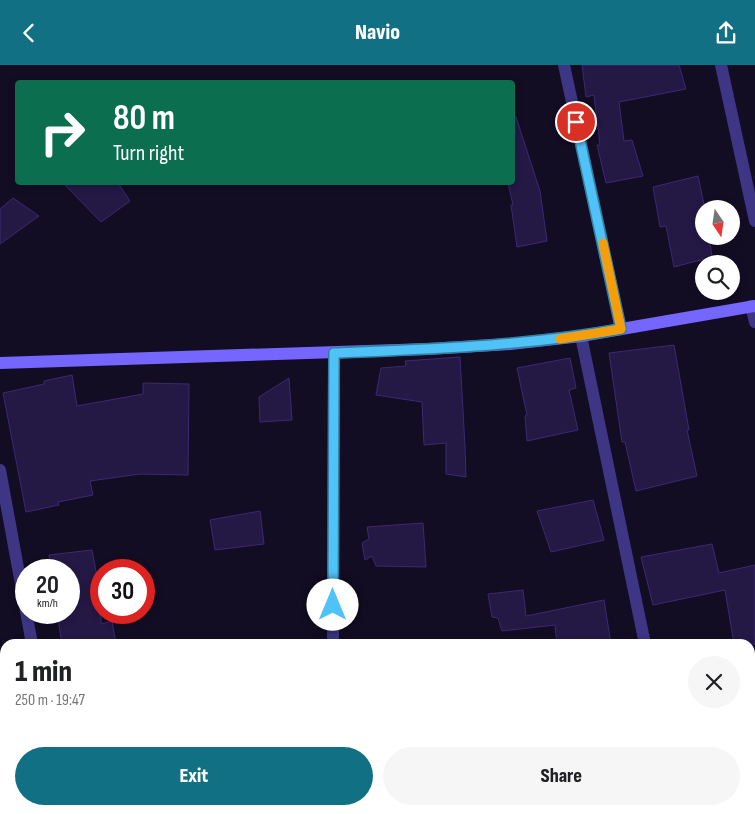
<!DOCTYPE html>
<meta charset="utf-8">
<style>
body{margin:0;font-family:"Sofia Sans Condensed",sans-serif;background:#f6f6f6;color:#202124;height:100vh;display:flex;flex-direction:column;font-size:19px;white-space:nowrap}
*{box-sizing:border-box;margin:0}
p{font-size:16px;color:#757577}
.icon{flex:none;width:28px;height:28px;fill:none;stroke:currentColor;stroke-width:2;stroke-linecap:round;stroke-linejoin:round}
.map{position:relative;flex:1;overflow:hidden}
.drawer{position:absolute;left:0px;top:574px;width:755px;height:176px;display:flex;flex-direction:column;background:#fff;border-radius:15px 15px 0 0;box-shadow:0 2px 8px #0003}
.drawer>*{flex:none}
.banner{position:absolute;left:15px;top:15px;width:500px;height:105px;border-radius:5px;box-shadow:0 2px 8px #0003;background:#0b6e4f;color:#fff;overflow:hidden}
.needle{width:32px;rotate:167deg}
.tools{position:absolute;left:695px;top:135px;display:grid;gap:10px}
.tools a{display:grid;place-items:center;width:45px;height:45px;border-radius:50%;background:#fff;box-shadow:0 2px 8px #0003;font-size:25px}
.speed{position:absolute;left:15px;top:494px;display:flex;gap:10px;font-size:25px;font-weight:700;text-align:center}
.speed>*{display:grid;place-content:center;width:65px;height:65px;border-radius:50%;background:#fff;box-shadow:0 2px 8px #0003;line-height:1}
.speed small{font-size:12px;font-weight:400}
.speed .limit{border:8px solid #d22;background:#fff;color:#111}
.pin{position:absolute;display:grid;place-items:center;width:42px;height:42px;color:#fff;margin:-21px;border:2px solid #fff;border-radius:50%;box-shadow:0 1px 5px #0007}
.me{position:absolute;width:55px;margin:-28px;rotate:0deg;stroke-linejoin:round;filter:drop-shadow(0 0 4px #0008)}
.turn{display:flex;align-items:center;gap:18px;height:105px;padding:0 15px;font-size:22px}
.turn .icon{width:65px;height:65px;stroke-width:2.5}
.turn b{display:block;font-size:35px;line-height:42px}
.round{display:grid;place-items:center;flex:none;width:52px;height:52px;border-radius:26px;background:#f6f6f6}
.headline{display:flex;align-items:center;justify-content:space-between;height:85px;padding:0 15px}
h1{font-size:30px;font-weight:800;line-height:38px}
.button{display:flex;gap:10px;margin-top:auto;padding:10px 15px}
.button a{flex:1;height:58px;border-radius:30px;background:#127084;color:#fff;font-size:20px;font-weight:800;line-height:58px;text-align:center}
.button a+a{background:#f6f6f6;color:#202124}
header{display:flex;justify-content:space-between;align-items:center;height:65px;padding:0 15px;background:#127084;color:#fff;font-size:22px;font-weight:800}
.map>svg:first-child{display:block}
.building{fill:#241845;stroke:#3c2972}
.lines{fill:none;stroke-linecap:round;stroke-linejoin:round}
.street{stroke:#3e3684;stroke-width:12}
.secondary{stroke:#7466ff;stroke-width:12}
.route-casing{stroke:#337fa1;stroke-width:12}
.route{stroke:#4fc3f7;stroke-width:9}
.slow{stroke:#f59e0b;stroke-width:9}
</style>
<header><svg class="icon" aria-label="back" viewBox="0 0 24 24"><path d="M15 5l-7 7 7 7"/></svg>Navio<svg class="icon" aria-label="share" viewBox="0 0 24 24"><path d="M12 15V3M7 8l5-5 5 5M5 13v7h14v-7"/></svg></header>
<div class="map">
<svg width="755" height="749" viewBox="0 0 755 749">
<rect width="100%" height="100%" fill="#120d23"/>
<path class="building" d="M582,0h97l7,24 -67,13 5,39 8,-1 11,36 -37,7 -9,-38h3l-6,-50 -8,2z
M512,52h4l24,74 7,50 -30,6 -6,-42h2l-5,-22h4z
M698,111l7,33 -1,27h5l3,21 -38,10 -8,-41 -6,1 -7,-40z
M63,118h55l12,18 -29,21z
M13,133l26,18 -39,28v-35z
M674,280l15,85h-2l10,46 -61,15 -11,-49h-3l-13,-89z
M460,292l5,90 1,30 -20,-3v-31l-22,2 -2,-43 -46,-7 5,-27 25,-2 -1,-5z
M570,293l6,30 -7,2 9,40 -51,11 -2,-25 2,-1 -10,-47z
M72,310l5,31 66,-12v-11l46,1 -1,91 -48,-1 -50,7 3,14 -35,7 1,3 -33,7 -23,-119 41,-9v-3z
M289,313l3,42 -32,2 -1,-25z
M593,435l11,40 -53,12 -14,-41z
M260,446l4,33 -49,6 -5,-30z
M423,458l3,44 -50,-1 -4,-10 -7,4 -3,-17 7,-4 -2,-12z
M712,479l7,29 36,-8v79h-21l-9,-54 -72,15 -12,-48z
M92,485l9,47v27l11,-3 4,23h-54l-5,-31h12v-43h-18l-2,-15z
M523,525l3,26 78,-16 7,44h-54l-2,-19 -53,6 -4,-13 -6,-1 -4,-23z"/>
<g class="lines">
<path class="street" d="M564,0l57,264
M721,0l34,156
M751,241l4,16
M581,271l64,308
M0,405l32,174
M333,579l1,-291
M62,745l1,4
M679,745l1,4
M333,749v-4"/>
<path class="secondary" d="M0,298l428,-14 82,-5 71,-8 174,-30"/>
</g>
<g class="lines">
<g class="route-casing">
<path id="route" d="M333,540l1,-252c96,-4 192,-7 287,-24l-45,-207"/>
</g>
<use href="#route" class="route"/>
<path class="slow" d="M560,274l61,-10 -18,-86"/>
</g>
</svg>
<div class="tools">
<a><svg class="needle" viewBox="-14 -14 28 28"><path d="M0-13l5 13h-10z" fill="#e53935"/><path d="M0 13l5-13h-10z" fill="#757577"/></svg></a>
<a><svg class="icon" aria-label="search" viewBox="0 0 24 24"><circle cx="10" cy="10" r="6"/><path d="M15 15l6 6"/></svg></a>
</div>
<div class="speed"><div>20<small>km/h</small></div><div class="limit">30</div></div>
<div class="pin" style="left:576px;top:57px;background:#d93025"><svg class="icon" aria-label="arrive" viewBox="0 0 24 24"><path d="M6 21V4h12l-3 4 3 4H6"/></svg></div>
<svg class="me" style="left:333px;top:540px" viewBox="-20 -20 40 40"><circle r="19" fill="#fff"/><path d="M0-13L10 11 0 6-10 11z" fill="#4fc3f7"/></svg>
<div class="banner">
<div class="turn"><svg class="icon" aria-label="right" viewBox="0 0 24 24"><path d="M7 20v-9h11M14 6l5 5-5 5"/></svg><div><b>80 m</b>Turn right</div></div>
</div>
<section class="drawer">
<div class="headline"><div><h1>1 min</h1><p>250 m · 19:47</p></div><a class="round"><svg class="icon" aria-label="close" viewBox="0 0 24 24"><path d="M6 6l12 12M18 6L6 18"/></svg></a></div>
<div class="button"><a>Exit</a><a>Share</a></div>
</section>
</div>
